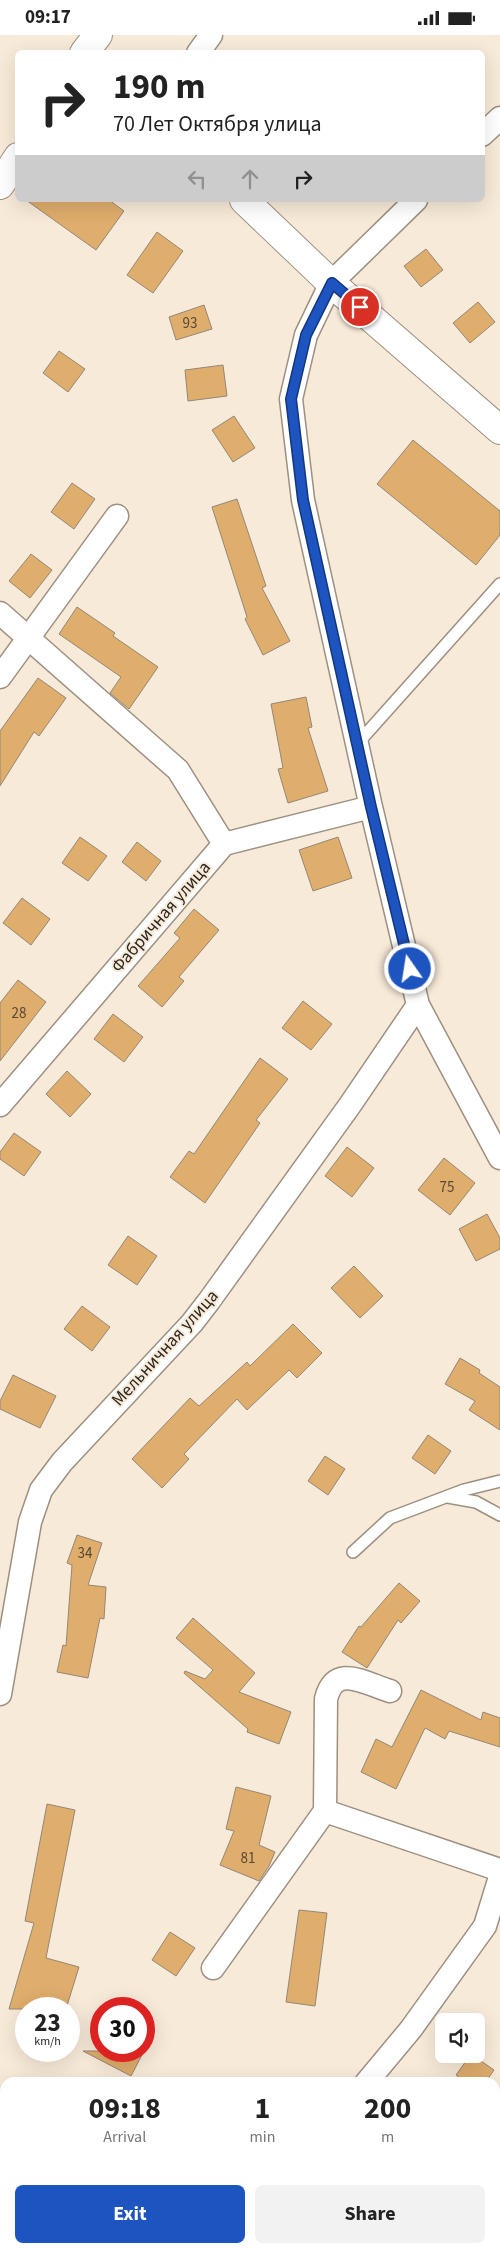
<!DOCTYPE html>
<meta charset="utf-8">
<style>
body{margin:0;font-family:"Source Sans 3",sans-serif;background:#f2f2f2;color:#222;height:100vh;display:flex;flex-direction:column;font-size:19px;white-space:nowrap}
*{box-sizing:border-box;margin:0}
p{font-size:16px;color:#767676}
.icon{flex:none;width:28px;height:28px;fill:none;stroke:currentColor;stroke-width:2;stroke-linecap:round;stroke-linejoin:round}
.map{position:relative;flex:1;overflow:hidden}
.panel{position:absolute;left:0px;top:2042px;width:500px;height:176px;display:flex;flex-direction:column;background:#fff;border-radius:15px 15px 0 0;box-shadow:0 5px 20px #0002}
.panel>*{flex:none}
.banner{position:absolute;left:15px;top:15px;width:470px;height:152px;border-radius:8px;box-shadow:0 5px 20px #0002;background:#fff;color:#222;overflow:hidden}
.fabs{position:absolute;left:435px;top:1978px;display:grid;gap:10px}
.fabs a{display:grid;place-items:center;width:50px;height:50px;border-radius:8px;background:#fff;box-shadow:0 5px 20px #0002;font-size:25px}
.speed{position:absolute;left:15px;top:1962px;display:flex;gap:10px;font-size:25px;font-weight:700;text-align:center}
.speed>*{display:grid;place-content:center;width:65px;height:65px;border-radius:50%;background:#fff;box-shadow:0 5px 20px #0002;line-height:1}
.speed small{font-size:12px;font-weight:400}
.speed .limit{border:8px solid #d22;background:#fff;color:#111}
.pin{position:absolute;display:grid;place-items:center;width:42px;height:42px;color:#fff;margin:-21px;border:2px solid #fff;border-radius:50%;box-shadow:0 1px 5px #0007}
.me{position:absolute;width:55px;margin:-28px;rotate:347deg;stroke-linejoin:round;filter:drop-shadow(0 0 4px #0008)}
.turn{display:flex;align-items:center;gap:18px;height:105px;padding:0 15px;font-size:22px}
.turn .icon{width:65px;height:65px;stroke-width:2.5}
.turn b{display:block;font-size:35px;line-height:42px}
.lanes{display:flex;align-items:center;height:48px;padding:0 15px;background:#0003;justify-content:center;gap:25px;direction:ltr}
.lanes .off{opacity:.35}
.eta{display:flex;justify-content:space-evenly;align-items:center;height:85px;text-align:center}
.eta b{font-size:30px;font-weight:700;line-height:35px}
.action{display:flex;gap:10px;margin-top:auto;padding:10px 15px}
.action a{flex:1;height:58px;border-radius:8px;background:#1d54c0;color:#fff;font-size:20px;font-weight:700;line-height:58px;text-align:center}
.action a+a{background:#f2f2f2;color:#222}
.status{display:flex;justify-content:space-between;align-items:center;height:35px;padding:0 25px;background:#fff;direction:ltr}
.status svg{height:14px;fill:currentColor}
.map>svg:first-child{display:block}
.building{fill:#dfad6c;stroke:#948777}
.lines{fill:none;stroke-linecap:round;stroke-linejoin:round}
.service-casing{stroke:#9d9080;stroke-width:14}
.minor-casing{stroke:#9d9080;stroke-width:25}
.tertiary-casing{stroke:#9d9080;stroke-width:30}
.service{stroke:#fff;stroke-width:11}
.minor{stroke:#fff;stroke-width:22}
.tertiary{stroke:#fff;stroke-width:28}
.route-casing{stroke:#13377d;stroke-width:12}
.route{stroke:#1d54c0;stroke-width:9}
.labels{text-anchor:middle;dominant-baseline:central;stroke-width:4;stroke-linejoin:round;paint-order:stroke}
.number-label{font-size:15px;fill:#594834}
.street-label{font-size:18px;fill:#2c2721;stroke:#f8ead8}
</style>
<div class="status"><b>09:17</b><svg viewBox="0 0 49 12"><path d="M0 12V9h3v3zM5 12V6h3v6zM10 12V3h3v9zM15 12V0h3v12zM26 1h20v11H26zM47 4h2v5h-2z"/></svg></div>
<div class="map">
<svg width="500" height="2218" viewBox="0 0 500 2218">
<rect width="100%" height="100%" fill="#f8ead8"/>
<path class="building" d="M26,165h83l15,11 -28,39z
M157,197l26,19 -30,42 -26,-18z
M426,214l17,21 -22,17 -17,-21z
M478,267l17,20 -25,21 -17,-20z
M204,270l8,24 -36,11 -7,-23z
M59,316l26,18 -17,23 -25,-19z
M223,330l4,31 -39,5 -3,-31z
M234,381l21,32 -22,14 -21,-32z
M413,405l87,71v24l-24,30 -99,-81z
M72,448l23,16 -21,30 -23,-17z
M237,464l29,87 -4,2 28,53 -27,14 -18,-36 2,-2 -35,-110z
M31,519l21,16 -22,28 -21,-17z
M77,572l38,26 -2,3 45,31 -29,42 -19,-16 11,-16 -62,-43z
M38,643l28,20 -27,38 -5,-4 -34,54v-55z
M306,662l6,30 -4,1 20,63 -40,12 -10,-34 5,-1 -12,-64z
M80,802l27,19 -19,25 -26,-18z
M338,802l14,41 -39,13 -14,-41z
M137,807l24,19 -15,20 -24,-19z
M22,863l28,21 -19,26 -28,-22z
M194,874l25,21 -40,47 5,4 -22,26 -24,-21 42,-48 -6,-5z
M18,945l28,22 -46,59v-58z
M303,966l29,23 -21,26 -29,-22z
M113,979l30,23 -19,25 -30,-23z
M260,1023l28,21 -32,41 4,3 -55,80 -35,-26 19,-26 5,3z
M67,1036l24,23 -21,23 -24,-23z
M14,1098l27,19 -17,24 -24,-17v-7z
M347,1112l27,21 -22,29 -27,-21z
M444,1123l31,25 -25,32 -32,-25z
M487,1179l13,24v11l-24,12 -17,-32z
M128,1201l29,20 -20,29 -29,-20z
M354,1231l29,30 -23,22 -29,-30z
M82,1271l28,21 -18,24 -28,-22z
M293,1289l29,29 -25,25 -8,-8 -42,40 -10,-11 -53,55 5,5 -27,29 -30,-29 58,-61 9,8 48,-44 3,4z
M460,1323l20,12 -1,3 21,14v43l-31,-20 6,-9 -30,-17z
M13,1340l43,21 -16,32 -40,-19v-8z
M428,1400l23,16 -16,23 -23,-16z
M325,1421l20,13 -17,26 -20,-14z
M77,1500l25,8 -14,42 18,2 -2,32 -4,-1 -12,60 -31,-6 6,-27 3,1 6,-81 -5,-2z
M399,1548l21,18 -19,22 -3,-3 -31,48 -25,-16 17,-26 2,1z
M193,1583l62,55 -16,19 52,20 -12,32 -32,-12 1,-3 -64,-56 1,-2 20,8 8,-9 -37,-32z
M421,1655l60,30 2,-8 17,6v29l-51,-16 -4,8 -20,-11 -29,61 -35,-17 15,-33 16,8z
M236,1752l35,9 -12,49 16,7 -6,14 -10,15 -39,-16 14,-34 -8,-2z
M47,1769l28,6 -29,148 33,9 -13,42h-57l25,-86 -9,-2z
M299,1875l28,3 -12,93 -29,-4z
M170,1897l25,16 -19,28 -24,-16z
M83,2016h61l-13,25z
M471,2019l23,16 -9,13h-19l-10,-8z"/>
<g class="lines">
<g class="service-casing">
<path id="service" d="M357,709l143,-160
M448,1462l28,5 24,13
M353,1517l37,-34 74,-28 36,-9"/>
</g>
<g class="minor-casing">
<path id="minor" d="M198,18l13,-18
M482,100l18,-17
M416,165l-85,83 -25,52 -15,64 12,101 68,307 47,198 82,153
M0,578l178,157 46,74
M0,642l117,-161
M0,1070l224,-261 147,-37
M0,1659l30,-172 11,-32 21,-28 130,-139 17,-22 141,-196 68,-100
M325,1776l175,59
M213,1933l112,-157 1,-112c9,-36 38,-16 64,-8
M366,2048l45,-54 74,-103 15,-49
M469,2214l13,4
M281,2218l2,-4"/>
</g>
<g class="tertiary-casing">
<path id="tertiary" d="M84,18l14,-18
M0,150l18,-28
M244,165l87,83 169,147"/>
</g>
<use href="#service" class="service"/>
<use href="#minor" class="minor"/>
<use href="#tertiary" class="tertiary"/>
</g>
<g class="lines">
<g class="route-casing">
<path id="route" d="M360,272l-28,-24 -26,52 -15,64 12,101 68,307 39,162"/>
</g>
<use href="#route" class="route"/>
</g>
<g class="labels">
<g class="number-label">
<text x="190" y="288">93</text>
<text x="19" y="978">28</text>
<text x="447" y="1152">75</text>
<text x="85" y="1518">34</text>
<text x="248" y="1823">81</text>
</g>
<g class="street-label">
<text transform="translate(161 882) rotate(-49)">Фабричная улица</text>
<text transform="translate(165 1313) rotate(-48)">Мельничная улица</text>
</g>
</g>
</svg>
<div class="fabs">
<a><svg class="icon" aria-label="sound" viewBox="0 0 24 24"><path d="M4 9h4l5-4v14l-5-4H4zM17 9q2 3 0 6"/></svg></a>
</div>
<div class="speed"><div>23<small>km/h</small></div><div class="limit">30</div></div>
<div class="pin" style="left:360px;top:272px;background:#d93025"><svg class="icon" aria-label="arrive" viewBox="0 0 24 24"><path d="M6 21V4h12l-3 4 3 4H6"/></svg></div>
<svg class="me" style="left:410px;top:934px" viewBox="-20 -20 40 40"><circle r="17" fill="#1d54c0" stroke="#fff" stroke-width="3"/><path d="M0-11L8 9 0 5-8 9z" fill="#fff"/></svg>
<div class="banner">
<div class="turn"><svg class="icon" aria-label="right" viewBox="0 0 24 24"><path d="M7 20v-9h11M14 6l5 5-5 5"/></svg><div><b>190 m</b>70 Лет Октября улица</div></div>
<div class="lanes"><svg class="icon off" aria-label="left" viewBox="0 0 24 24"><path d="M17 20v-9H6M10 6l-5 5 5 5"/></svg><svg class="icon off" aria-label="ahead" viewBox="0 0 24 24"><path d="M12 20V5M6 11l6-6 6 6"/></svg><svg class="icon" aria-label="right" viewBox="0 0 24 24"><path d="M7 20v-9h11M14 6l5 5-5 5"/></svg></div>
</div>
<section class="panel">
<div class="eta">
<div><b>09:18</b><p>Arrival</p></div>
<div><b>1</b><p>min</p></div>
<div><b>200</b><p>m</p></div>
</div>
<div class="action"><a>Exit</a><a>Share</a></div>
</section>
</div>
